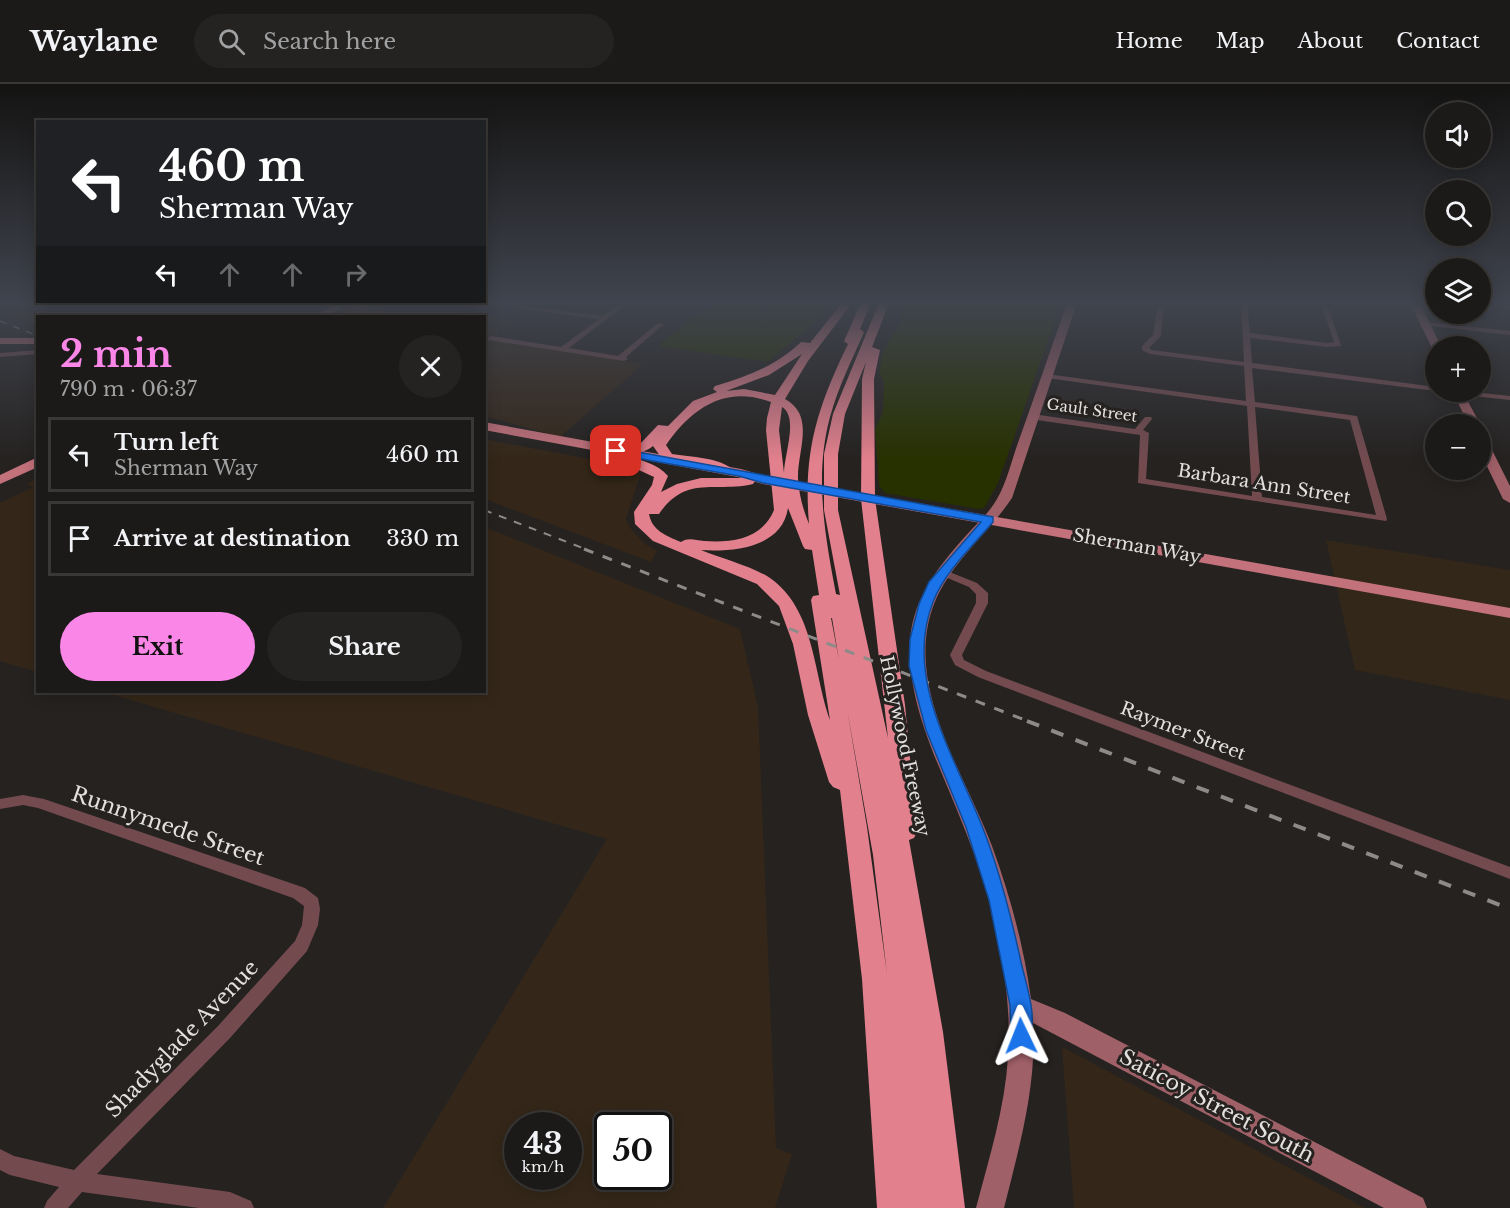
<!DOCTYPE html>
<meta charset="utf-8">
<style>
body{margin:0;font-family:"Libre Baskerville",serif;background:#252321;color:#f1f3f6;height:100vh;display:flex;flex-direction:column;font-size:22px;white-space:nowrap}
*{box-sizing:border-box;margin:0}
p{font-size:20px;color:#a0a1a2}
.icon{flex:none;width:33px;height:33px;fill:none;stroke:currentColor;stroke-width:2;stroke-linecap:round;stroke-linejoin:round}
.map{position:relative;flex:1;overflow:hidden}
.sheet{position:absolute;left:36px;top:231px;width:450px;height:378px;display:flex;flex-direction:column;background:#1c1a18;border-radius:0px;box-shadow:0 3px 15px #0003,0 0 0 2px #3a3837}
.sheet>*{flex:none}
.guide{position:absolute;left:36px;top:36px;width:450px;height:183px;border-radius:0px;box-shadow:0 3px 15px #0003,0 0 0 2px #3a3837;background:#202124;color:#fff;overflow:hidden}
.fabs{position:absolute;left:1425px;top:18px;display:grid;gap:12px}
.fabs a{display:grid;place-items:center;width:66px;height:66px;border-radius:50%;background:#1c1a18;box-shadow:0 3px 15px #0003,0 0 0 2px #3a3837;font-size:30px}
.speed{position:absolute;left:504px;top:1028px;display:flex;gap:12px;font-size:30px;font-weight:700;text-align:center}
.speed>*{display:grid;place-content:center;width:78px;height:78px;border-radius:50%;background:#1c1a18;box-shadow:0 3px 15px #0003,0 0 0 2px #3a3837;line-height:1}
.speed small{font-size:15px;font-weight:400}
.speed .limit{border:3px solid #111;border-radius:9px;background:#fff;color:#111}
.pin{position:absolute;display:grid;place-items:center;width:51px;height:51px;color:#fff;margin:-26px;border-radius:12px;box-shadow:0 3px 9px #0006}
.me{position:absolute;width:66px;margin:-33px;rotate:358deg;stroke-linejoin:round;filter:drop-shadow(0 0 4px #0008)}
.turn{display:flex;align-items:center;gap:21px;height:126px;padding:0 24px;font-size:27px}
.turn .icon{width:78px;height:78px;stroke-width:2.5}
.turn b{display:block;font-size:42px;line-height:51px}
.lanes{display:flex;align-items:center;height:57px;padding:0 24px;background:#0003;justify-content:center;gap:30px;direction:ltr}
.lanes .off{opacity:.35}
.round{display:grid;place-items:center;flex:none;width:63px;height:63px;border-radius:32px;background:#252321}
.summary{display:flex;align-items:center;justify-content:space-between;height:102px;padding:0 24px}
h1{font-size:36px;font-weight:800;line-height:45px;color:#fa87e8}
.action{display:flex;gap:12px;margin-top:auto;padding:12px 24px}
.action a{flex:1;height:69px;border-radius:36px;background:#fa87e8;color:#111;font-size:24px;font-weight:800;line-height:69px;text-align:center}
.action a+a{background:#252321;color:#f1f3f6}
ul{padding:0;list-style:none}
li{display:flex;align-items:center;gap:18px;height:75px;margin:0 12px 9px;padding:0 12px;border:3px solid #3a3837;border-radius:0px}
li div{flex:1}
li b{display:block;font-size:22px}
li em{font-style:normal}
header{display:flex;align-items:center;gap:36px;box-sizing:border-box;height:84px;padding:0 30px;background:#1c1a18;border-bottom:2px solid #3a3837}
header strong{font-size:28px}
nav{display:flex;gap:33px;margin-inline-start:auto;font-size:21px}
.search{width:420px;height:54px;background:#252321;display:flex;align-items:center;gap:15px;box-sizing:border-box;padding:0 21px;border-radius:33px;color:#a0a1a2;font-size:22px}
.map>svg:first-child{display:block}
.commercial{fill:#332719}
.industrial{fill:#342719;fill-rule:evenodd}
.green{fill:#273100}
.lines{fill:none;stroke-linecap:round;stroke-linejoin:round}
.street{fill:#734b4f;fill-rule:evenodd}
.secondary{fill:#a06068;fill-rule:evenodd}
.primary{fill:#c3717b;fill-rule:evenodd}
.highway{fill:#e3808d;fill-rule:evenodd}
.rail-far3{stroke:#8d8b89;stroke-width:1.5;stroke-dasharray:7 7;stroke-linecap:butt}
.rail-far2{stroke:#8d8b89;stroke-width:2;stroke-dasharray:8 8;stroke-linecap:butt}
.rail-far1{stroke:#8d8b89;stroke-width:3;stroke-dasharray:10 10;stroke-linecap:butt}
.rail{stroke:#8d8b89;stroke-width:4;stroke-dasharray:13 13;stroke-linecap:butt}
.wall{fill:#6e3710}
.shaded-wall{fill:#4b270d}
.building{fill:#7a4926;stroke:#8b6143;stroke-width:1.5}
.route{fill:#1a73e8;stroke:#114b97;stroke-width:1.5}
.labels{text-anchor:middle;dominant-baseline:central;stroke-width:6;stroke-linejoin:round;paint-order:stroke}
.far-street-label{font-size:15px;fill:#e3e1df;stroke:#252220}
.street-label{font-size:18px;fill:#e3e1df;stroke:#252220}
.near-street-label{font-size:21px;fill:#e3e1df;stroke:#252220}
</style>
<header>
<strong>Waylane</strong>
<div class="search"><svg class="icon" aria-label="search" viewBox="0 0 24 24"><circle cx="10" cy="10" r="6"/><path d="M15 15l6 6"/></svg>Search here</div>
<nav><a>Home</a><a>Map</a><a>About</a><a>Contact</a></nav>
</header>
<div class="map">
<svg width="1510" height="1124" viewBox="0 0 1510 1124">
<rect width="100%" height="100%" fill="#252220"/>
<path class="commercial" d="M1326,456l184,30v130l-155,-30z"/>
<path class="industrial" d="M0,219h339l-28,13h-273l-1,11 -37,-15z
M360,219h114l-13,9 56,8 -27,18 153,26 -83,73 -75,-21 -1,-100h-150z
M484,355l158,30 -16,50 5,10 14,15 12,7 -6,11 -166,-63z
M37,395v193l-37,-11v-158l33,-16 -7,-3z
M485,443l255,102 18,78 18,441 16,6 -17,54h-392l224,-369 -504,-147h381zM518,1041h50v51h-50zM608,1041h50v51h-50z
M1062,963l303,161h-291z"/>
<path class="green" d="M710,219h124l-8,10 -59,49 -109,-16z
M905,219h156l-63,180 -14,25 -5,1 -94,-16 -6,-7 -4,-57 8,-17 1,-31 -5,-8 4,-21 17,-29z"/>
<g class="lines">
<path class="street" d="M499,219l104,13 17,-13h8l-59,45 49,8 40,-33 6,1 -38,33 2,2 -4,2 -136,-21 -1,-2 4,-2 70,11 38,-28 -97,-13z
M1158,219h6l-3,33 -12,12 3,2 92,12 -3,-59h6l3,30 77,10 7,-1 -13,-39h6l14,43 -14,1 -77,-9 2,25 184,24v4l-184,-23 3,34 102,14 30,103 -1,2 -248,-38 2,-48 -110,-16 -1,-2 4,-3 102,15 10,-12h6l1,2 -9,11 6,3 -3,46 106,17 -5,-90 -200,-28 -4,-2 4,-2 199,27 -2,-35 -94,-12 -8,-4v-4l11,-11zM1255,323l95,13 26,95 -114,-18z
M1485,219l25,2v4l-26,-3 -1,-1z
M1425,238l85,9v4l-87,-10v-2z
M38,266v4l-38,3v-4z
M1451,308h22l37,4v4l-55,-6z
M942,485l35,14 11,10v10l-26,52 2,5 22,11 524,196v12l-532,-202 -23,-12 -5,-10 26,-52v-9l-7,-7 -31,-13 -1,-2 1,-2z
M23,711l21,4 261,89 13,10 2,11 -2,16 -11,26 -77,87 -133,136 133,18 21,9 3,7h-55l-117,-16 -14,16h-24l3,-7 12,-14 -49,-12 -10,-5v-21l14,7 60,14 144,-144 77,-85 7,-16 2,-19 -11,-8 -255,-90 -15,-3 -23,4v-10z"/>
<path class="secondary" d="M1067,219h10l-65,195c-25,37 -61,64 -78,106 -31,81 30,168 58,242 18,49 32,101 39,153l34,14 358,185 4,10h-43l-351,-185c4,63 -14,125 -29,185h-28c13,-50 29,-100 32,-151 5,-78 -16,-160 -45,-232 -23,-60 -56,-118 -53,-184 3,-46 33,-80 62,-112 9,-9 19,-19 25,-30 10,-17 15,-40 22,-59 16,-45 32,-91 48,-137z
M1410,219h10l21,43 -9,2z
M1453,308h10l17,32h-12z
M1480,351l6,3 24,48v17l-7,-4 -23,-47z"/>
<path class="primary" d="M339,219h14l-27,13h-13z
M0,254h38v6h-38z
M484,338l257,47 24,7 745,132v10l-747,-134 -25,-7 -254,-47z
M38,373v10l-38,17v-9z"/>
<path class="highway" d="M842,219h10l-44,58 -23,38c31,17 12,52 13,80 1,16 5,30 11,45 -6,-72 8,-116 39,-180l-4,-3 17,-38h10l-11,26 4,3c-12,28 -26,55 -34,85 -16,59 -5,119 6,177l4,1 -16,-85v-56l9,-40 46,-111h10l-17,44 8,3 -6,29 1,120 30,206 12,127 -3,6 -5,2 34,192 22,176h-88l-15,-229 -22,-189 -7,-3 -4,-5 -21,-67 -15,-71 -14,-38 -22,-22 -104,-43 -18,-17 -1,-12 18,-27 2,-8 -39,-18 7,-4c16,4 35,8 46,21l-7,16 16,-8 24,-6h52l2,3 -2,3c-38,9 -67,-10 -94,30h-10c3,17 18,22 32,28 7,-5 14,-2 23,-1 28,2 58,-2 70,-31l-8,-80 1,-12 4,-16c-46,-17 -79,6 -105,43l6,9c18,3 49,3 62,17l-2,3c-5,1 -59,-12 -69,-14l-10,-14c-8,8 -36,12 -44,5l7,-4 24,-3 18,-19 10,1 25,-25 24,-9 -4,-3 2,-3c33,-10 61,-20 86,-44l9,1zM802,270l-27,41 -31,-6 -18,2 43,-16zM866,278l-4,17 -1,120 27,239 -50,-228v-56l7,-40zM782,323c17,10 2,48 2,66l-5,-43zM788,424l15,38 2,3 7,1 7,45 -6,1 -2,4 19,120c-17,-48 -15,-110 -60,-142 -16,-11 -50,-20 -69,-28 32,2 81,-2 87,-42zM831,534h1l7,42zM847,625l26,146 14,119 -20,-147z"/>
<path class="rail-far3" d="M0,237l38,15"/>
<path class="rail-far2" d="M484,426l104,40"/>
<path class="rail-far1" d="M584,465l446,173"/>
<path class="rail" d="M1027,637l483,188"/>
</g>
<path class="wall" d="M382,219l3,11 -5,2h-36l-3,-10z"/>
<path class="shaded-wall" d="M382,219l3,11 -5,2h-9l-2,-6z"/>
<path class="building" d="M347,219h35l-13,7 -28,-4z"/>
<linearGradient id="sky" x2="0" y2="1"><stop stop-color="#141312"/><stop offset="0.58" stop-color="#40444e"/><stop offset="1" stop-color="#40444e" stop-opacity="0"/></linearGradient>
<rect width="1510" height="377" fill="url(#sky)"/>
<path class="route" d="M616,364l377,69v5c-21,25 -48,49 -60,80 -30,76 22,155 49,224 18,45 29,90 39,136 5,23 18,57 7,80l-7,3 -7,-3 -3,-6 -1,-31 -21,-105 -23,-73 -40,-97 -17,-64 1,-27 9,-35 10,-22 52,-60 -218,-39 -24,-7 -126,-22 -2,-3z"/>
<g class="labels">
<g class="far-street-label">
<text transform="translate(1092 326) rotate(8)">Gault Street</text>
</g>
<g class="street-label">
<text transform="translate(1264 400) rotate(9)">Barbara Ann Street</text>
<text transform="translate(1137 462) rotate(10)">Sherman Way</text>
<text transform="translate(1183 647) rotate(21)">Raymer Street</text>
<text transform="translate(905 662) rotate(78)">Hollywood Freeway</text>
</g>
<g class="near-street-label">
<text transform="translate(168 742) rotate(19)">Runnymede Street</text>
<text transform="translate(182 955) rotate(-46)">Shadyglade Avenue</text>
<text transform="translate(1217 1022) rotate(28)">Saticoy Street South</text>
</g>
</g>
</svg>
<div class="fabs">
<a><svg class="icon" aria-label="sound" viewBox="0 0 24 24"><path d="M4 9h4l5-4v14l-5-4H4zM17 9q2 3 0 6"/></svg></a>
<a><svg class="icon" aria-label="search" viewBox="0 0 24 24"><circle cx="10" cy="10" r="6"/><path d="M15 15l6 6"/></svg></a>
<a><svg class="icon" aria-label="layers" viewBox="0 0 24 24"><path d="M12 4l9 5-9 5-9-5zM3 14l9 5 9-5"/></svg></a>
<a>+</a>
<a>−</a>
</div>
<div class="speed"><div>43<small>km/h</small></div><div class="limit">50</div></div>
<div class="pin" style="left:616px;top:367px;background:#d93025"><svg class="icon" aria-label="arrive" viewBox="0 0 24 24"><path d="M6 21V4h12l-3 4 3 4H6"/></svg></div>
<svg class="me" style="left:1021px;top:952px" viewBox="-20 -20 40 40"><path d="M0-17L14 15 0 8-14 15z" fill="#1a73e8" stroke="#fff" stroke-width="4"/></svg>
<div class="guide">
<div class="turn"><svg class="icon" aria-label="left" viewBox="0 0 24 24"><path d="M17 20v-9H6M10 6l-5 5 5 5"/></svg><div><b>460 m</b>Sherman Way</div></div>
<div class="lanes"><svg class="icon" aria-label="left" viewBox="0 0 24 24"><path d="M17 20v-9H6M10 6l-5 5 5 5"/></svg><svg class="icon off" aria-label="ahead" viewBox="0 0 24 24"><path d="M12 20V5M6 11l6-6 6 6"/></svg><svg class="icon off" aria-label="ahead" viewBox="0 0 24 24"><path d="M12 20V5M6 11l6-6 6 6"/></svg><svg class="icon off" aria-label="right" viewBox="0 0 24 24"><path d="M7 20v-9h11M14 6l5 5-5 5"/></svg></div>
</div>
<section class="sheet">
<div class="summary"><div><h1>2 min</h1><p>790 m · 06:37</p></div><a class="round"><svg class="icon" aria-label="close" viewBox="0 0 24 24"><path d="M6 6l12 12M18 6L6 18"/></svg></a></div>
<ul>
<li><svg class="icon" aria-label="left" viewBox="0 0 24 24"><path d="M17 20v-9H6M10 6l-5 5 5 5"/></svg><div><b>Turn left</b><p>Sherman Way</p></div><em>460 m</em></li>
<li><svg class="icon" aria-label="arrive" viewBox="0 0 24 24"><path d="M6 21V4h12l-3 4 3 4H6"/></svg><div><b>Arrive at destination</b></div><em>330 m</em></li>
</ul>
<div class="action"><a>Exit</a><a>Share</a></div>
</section>
</div>
